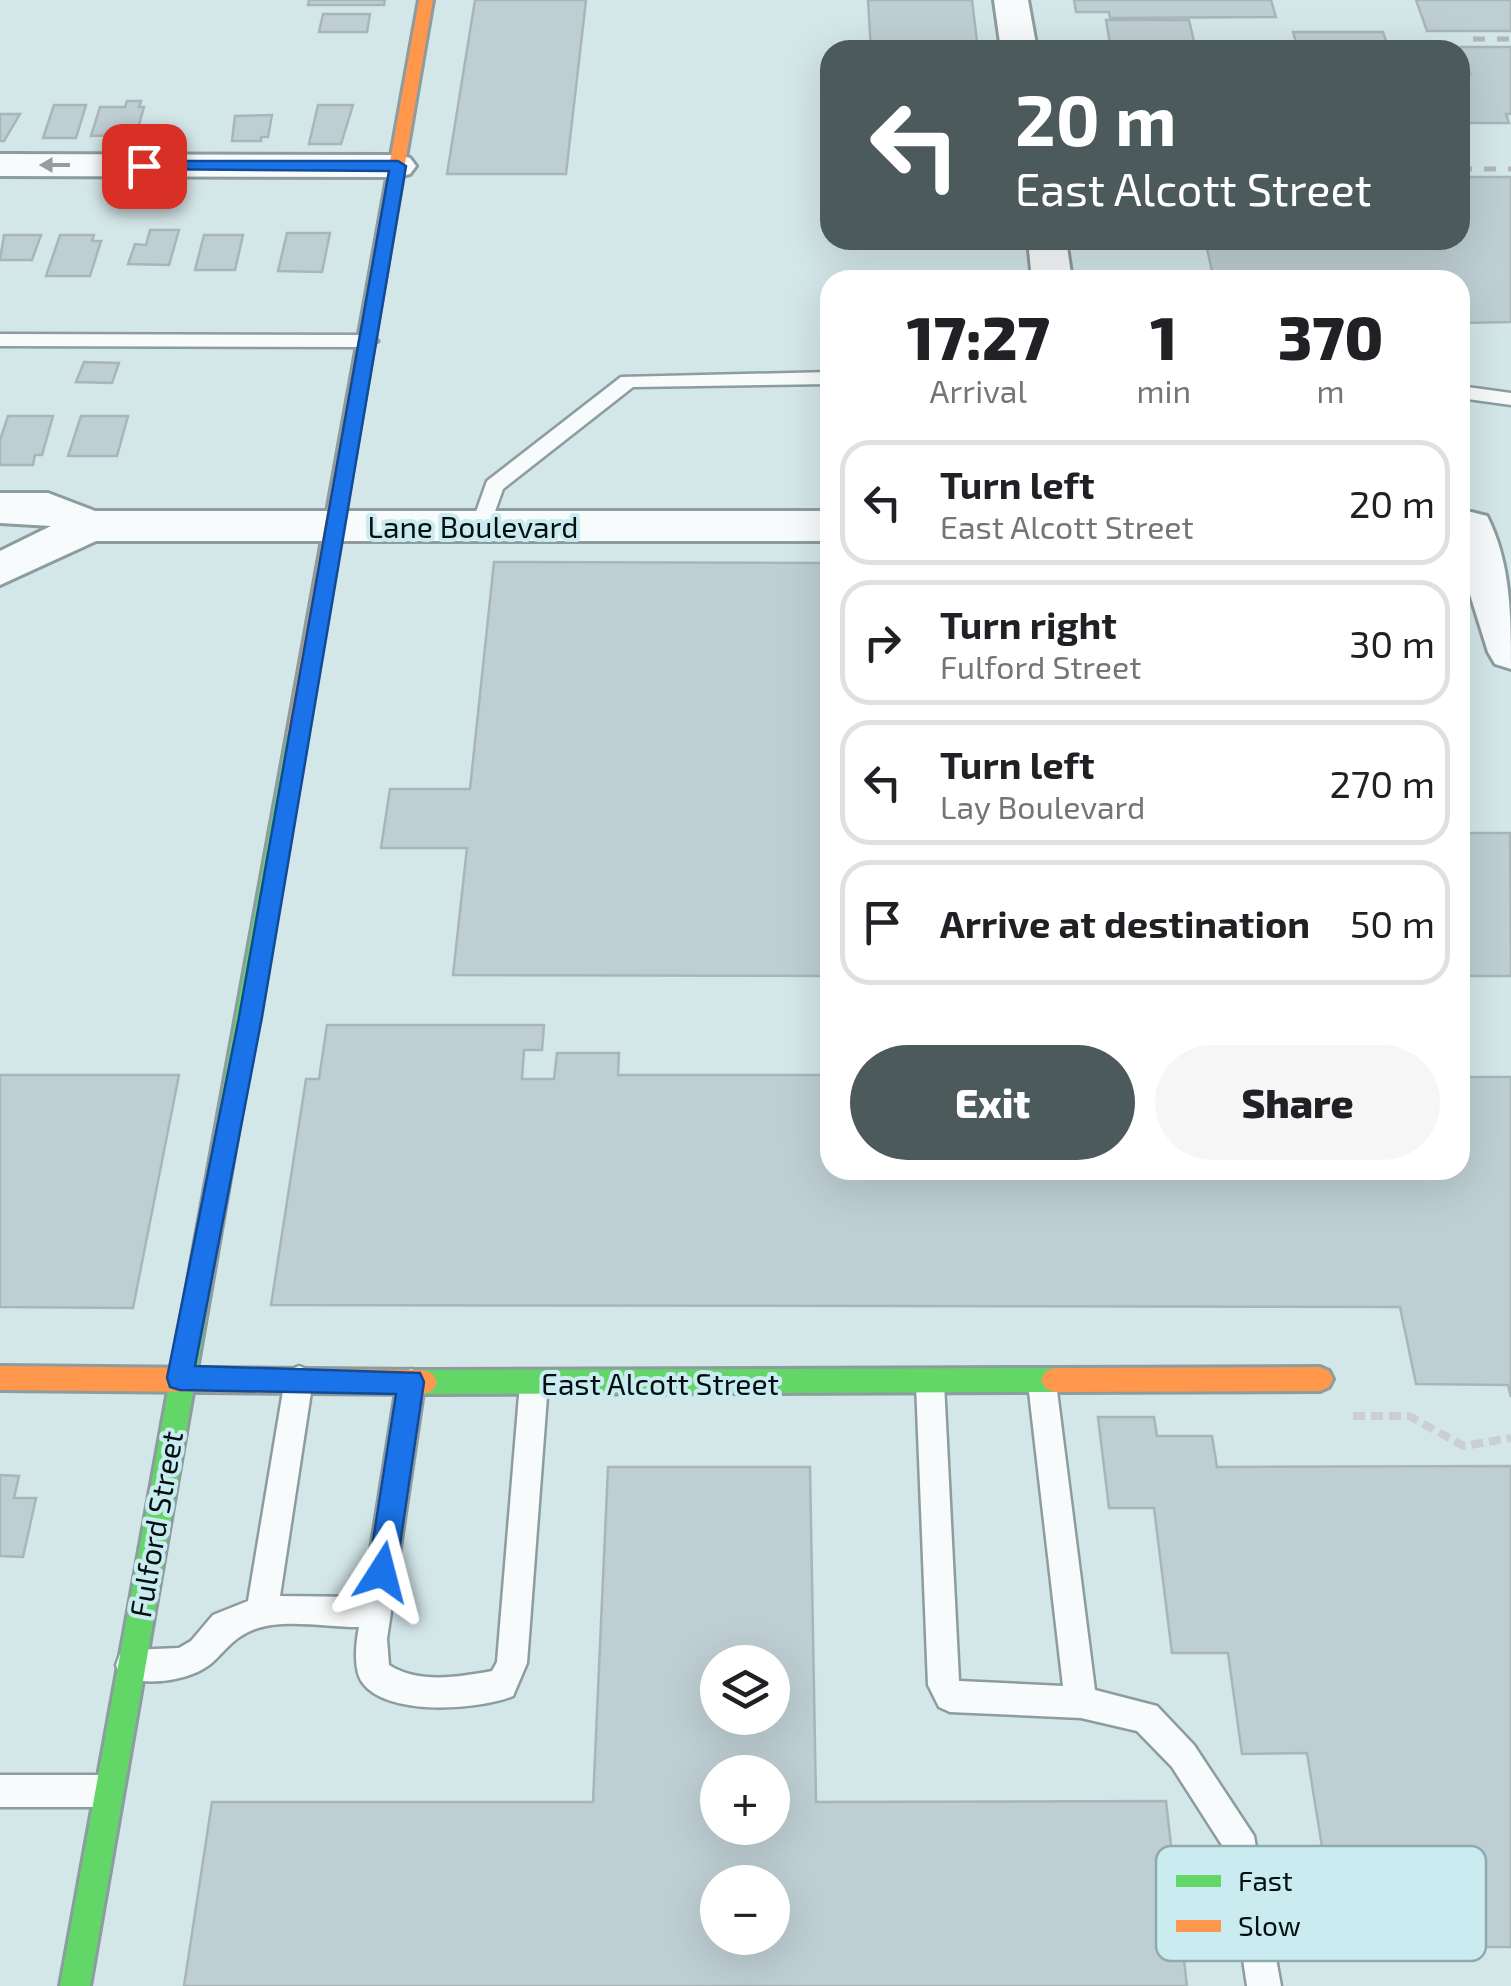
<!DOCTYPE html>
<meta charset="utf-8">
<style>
body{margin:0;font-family:"Exo 2",sans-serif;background:#f6f6f6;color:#202124;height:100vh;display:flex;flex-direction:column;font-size:38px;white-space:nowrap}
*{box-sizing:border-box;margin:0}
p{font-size:32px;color:#757577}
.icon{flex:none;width:55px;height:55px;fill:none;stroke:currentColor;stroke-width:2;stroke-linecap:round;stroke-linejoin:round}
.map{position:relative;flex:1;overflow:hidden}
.drawer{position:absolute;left:820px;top:270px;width:650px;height:910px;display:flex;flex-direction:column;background:#fff;border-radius:30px;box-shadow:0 10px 40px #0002}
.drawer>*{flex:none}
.banner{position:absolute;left:820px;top:40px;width:650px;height:210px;border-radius:30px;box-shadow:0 10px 40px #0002;background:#4c5a5c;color:#fff;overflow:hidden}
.buttons{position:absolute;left:700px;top:1645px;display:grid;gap:20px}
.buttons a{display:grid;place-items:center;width:90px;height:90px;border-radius:50%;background:#fff;box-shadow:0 10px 40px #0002;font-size:50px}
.pin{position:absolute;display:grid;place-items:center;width:85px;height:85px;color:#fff;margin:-42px;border-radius:20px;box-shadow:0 5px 15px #0006}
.me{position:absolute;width:110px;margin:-55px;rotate:9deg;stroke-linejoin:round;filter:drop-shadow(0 0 8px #0008)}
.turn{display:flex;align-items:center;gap:35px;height:210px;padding:0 30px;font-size:45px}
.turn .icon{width:130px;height:130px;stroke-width:2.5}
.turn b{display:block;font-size:70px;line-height:85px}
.eta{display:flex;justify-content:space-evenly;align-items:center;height:170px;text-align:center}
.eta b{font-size:60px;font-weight:800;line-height:70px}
.cta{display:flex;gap:20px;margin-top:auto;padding:20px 30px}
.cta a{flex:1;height:115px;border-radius:60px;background:#4c5a5c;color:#fff;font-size:40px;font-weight:800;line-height:115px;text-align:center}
.cta a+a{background:#f6f6f6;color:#202124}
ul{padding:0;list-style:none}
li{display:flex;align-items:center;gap:30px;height:125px;margin:0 20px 15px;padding:0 10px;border:5px solid #e0e0e0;border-radius:30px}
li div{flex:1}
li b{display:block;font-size:38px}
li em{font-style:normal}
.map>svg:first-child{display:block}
.building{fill:#beced2;stroke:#a8b6b9;stroke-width:2.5;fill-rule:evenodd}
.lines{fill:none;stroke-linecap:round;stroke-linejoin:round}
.lane-casing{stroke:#8d9c9e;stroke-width:5}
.street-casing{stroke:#8d9c9e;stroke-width:6}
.fast-casing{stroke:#8d9c9e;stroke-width:6}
.slow-casing{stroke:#8d9c9e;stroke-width:6}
.path{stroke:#cacfd0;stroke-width:8;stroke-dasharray:12 6;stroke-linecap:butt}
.lane{fill:#f8fbfc;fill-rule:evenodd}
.street{fill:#f8fbfc;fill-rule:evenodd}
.fast{fill:#63d668;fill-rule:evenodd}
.slow{fill:#ff974d;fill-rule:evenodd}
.rail{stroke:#b1b6b6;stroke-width:5;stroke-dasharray:12 12;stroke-linecap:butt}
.oneway{fill:#969d9e}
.route{fill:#1a73e8;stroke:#114b97;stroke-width:2.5}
.labels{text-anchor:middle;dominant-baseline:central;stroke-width:8;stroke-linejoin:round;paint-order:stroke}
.street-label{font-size:30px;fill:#040f10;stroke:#caecf1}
.key{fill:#caecf1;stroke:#8faaae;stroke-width:2.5}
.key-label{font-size:28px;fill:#040f10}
</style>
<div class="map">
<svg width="1511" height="1986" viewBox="0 0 1511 1986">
<rect width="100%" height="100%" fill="#d3e6e8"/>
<path class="building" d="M309,0h76l-1,5h-76z
M475,0h111l-20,174h-119z
M868,0h104l6,50h-107z
M1074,0h197l5,17 -166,1 -1,-6h-33z
M1416,0h95v31h-84z
M323,14h47l-3,18h-48z
M1106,20h83l7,30h-85z
M1293,32h90l6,18h-91z
M1460,47h51v67h-5l3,9h-49v-49h10z
M127,101h14l-2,6h5l-8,28 -45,1 9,-29h25z
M54,105h32l-10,33h-33z
M318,105h35l-12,39h-32z
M0,114h20l-16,27h-4z
M272,115l-4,22h-7v4h-29l3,-25z
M1460,177h51v145l-51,1v-43h-246l-9,-40h255z
M150,230h29l-10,35 -41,-1 7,-20 11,1z
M287,233h43l-8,39 -44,-1z
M4,235h37l-9,25h-32z
M60,235h34l-2,6h9l-11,35h-44z
M204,235h39l-8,35h-40z
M84,362l35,1 -7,20 -36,-1z
M8,416h45l-11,39h-7l-2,10h-33v-25z
M81,416h47l-11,40h-49z
M494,562l336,1v413l-377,-1 14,-127h-86l9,-59h80z
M1460,833h50l1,143h-51z
M327,1025h217l-2,25h-18l-2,29h32l3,-26h62l-1,22h212v95h630v-93h51v320l-3,-12 -92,-1 -16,-77 -1129,-2 35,-226h13z
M0,1075h179l-46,233 -133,-1z
M1098,1417h56l3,19h55l5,31 294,-1v481h-173l-31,-194 -65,1 -14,-101h-56l-18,-145h-45z
M608,1467h202l6,335 350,-1 21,185h-1003l28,-184h381zM718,1662h54v56h-54zM718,1772h54v56h-54zM718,1882h54v56h-54z
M0,1475l19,1 -5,22h22l-13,59 -23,-1z"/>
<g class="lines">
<g class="lane-casing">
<path id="lane" d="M0,334l368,1 10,6 -10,6 -368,-1z
M830,372v12l-197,3 -130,102 -15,42 -7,2 -10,-7 16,-45 134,-104z
M1460,386l51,7v12l-51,-7z
M299,1366l10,4 4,9 -33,217 83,1 34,-215 4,-9 10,-4 10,4 4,9 -38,257 2,26c29,19 71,12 103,6l5,-9 23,-279 4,-9 10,-4 10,4 4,9 -21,280 -14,33c-34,14 -127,21 -151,-14 -9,-13 -6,-40 -3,-55 -31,0 -73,-8 -101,1 -21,7 -28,17 -43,32 -21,21 -68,27 -95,16l-4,-11 4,-11 11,-4 48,-2 12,-7 22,-26 35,-14 37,-222 4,-9z
M930,1370l10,4 4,9 15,298 104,5 -35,-303 4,-9 10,-4 10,4 4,9 39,307 62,16 37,39 60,91 27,150h-34l-20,-133 -55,-86 -35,-36 -56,-13 -131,-6 -11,-5 -11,-22 -12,-302 4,-9z
M0,1775h104l11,5 5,11 -5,11 -11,5h-104z"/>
</g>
<g class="street-casing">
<path id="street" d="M994,0h34l9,50h-36z
M0,154l397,1 13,3 6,8 -6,8 -13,3 -397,-1z
M1028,240h38l6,40h-40z
M0,493h48l47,18h735v30h-734l-96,44v-34l51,-25 -51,-3z
M1471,512l16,4c24,47 24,100 24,153l-16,-5 -7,-12 -28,-90v-47z"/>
</g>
<g class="fast-casing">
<path id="fast" d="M297,727l10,8 -217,1251h-30l227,-1251z
M1054,1368l9,4 4,8 -4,8 -9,4 -630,2 -9,-4 -4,-8 4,-8 9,-4z"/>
</g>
<g class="slow-casing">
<path id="slow" d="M419,0h14l-126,735 -10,8 -10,-8z
M0,1366l424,4 9,4 4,8 -4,8 -9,4 -424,-4z
M1320,1367l9,4 4,8 -4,8 -9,4 -266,1 -9,-4 -4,-8 4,-8 9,-4z"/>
</g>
<path class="path" d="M1353,1416h56l55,30 47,-8"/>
<use href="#lane" class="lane"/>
<use href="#street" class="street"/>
<use href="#fast" class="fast"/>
<use href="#slow" class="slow"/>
<path class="rail" d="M1473,39h38
M1460,169h51"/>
</g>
<defs><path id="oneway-solid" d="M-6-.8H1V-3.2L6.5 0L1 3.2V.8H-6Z" transform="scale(2.5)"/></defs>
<use class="oneway" href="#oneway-solid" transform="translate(55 165) rotate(-180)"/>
<path class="route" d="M144,161h254l8,5 -144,851 -67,349 225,7 4,9 -28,190 -4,10 -10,4 -10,-4 -4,-10 28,-178 -216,-4 -10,-3 -3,-9 72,-361 150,-846 -250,-2 -3,-3z"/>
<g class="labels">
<g class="street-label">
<text x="473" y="526">Lane Boulevard</text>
<text x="660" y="1383">East Alcott Street</text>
<text transform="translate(155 1524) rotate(-80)">Fulford Street</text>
</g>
</g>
<rect x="1156" y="1846" width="330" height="115" rx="15" class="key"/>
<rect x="1176" y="1875" width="45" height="12" fill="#63d668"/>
<rect x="1176" y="1920" width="45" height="12" fill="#ff974d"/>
<g class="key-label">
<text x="1238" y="1891">Fast</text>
<text x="1238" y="1936">Slow</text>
</g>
</svg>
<div class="buttons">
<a><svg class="icon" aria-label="layers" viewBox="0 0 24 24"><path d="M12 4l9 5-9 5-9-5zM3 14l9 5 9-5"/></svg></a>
<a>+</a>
<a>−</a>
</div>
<div class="pin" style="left:144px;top:166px;background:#d93025"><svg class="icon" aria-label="arrive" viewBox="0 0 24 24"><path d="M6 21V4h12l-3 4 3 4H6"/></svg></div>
<svg class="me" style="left:382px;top:1572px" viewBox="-20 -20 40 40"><path d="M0-17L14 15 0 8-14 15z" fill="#1a73e8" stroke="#fff" stroke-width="4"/></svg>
<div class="banner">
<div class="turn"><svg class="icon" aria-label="left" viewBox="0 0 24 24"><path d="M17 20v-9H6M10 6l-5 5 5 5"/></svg><div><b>20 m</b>East Alcott Street</div></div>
</div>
<section class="drawer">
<div class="eta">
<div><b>17:27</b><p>Arrival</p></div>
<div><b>1</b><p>min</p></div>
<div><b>370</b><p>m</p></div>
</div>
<ul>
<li><svg class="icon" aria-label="left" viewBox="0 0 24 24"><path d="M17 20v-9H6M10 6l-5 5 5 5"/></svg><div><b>Turn left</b><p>East Alcott Street</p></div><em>20 m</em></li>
<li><svg class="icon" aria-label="right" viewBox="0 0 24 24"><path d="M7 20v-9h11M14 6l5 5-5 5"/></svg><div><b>Turn right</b><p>Fulford Street</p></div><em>30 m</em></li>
<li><svg class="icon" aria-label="left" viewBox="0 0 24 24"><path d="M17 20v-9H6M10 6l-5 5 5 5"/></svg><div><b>Turn left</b><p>Lay Boulevard</p></div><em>270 m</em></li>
<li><svg class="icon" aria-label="arrive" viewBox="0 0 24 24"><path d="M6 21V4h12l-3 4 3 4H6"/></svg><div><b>Arrive at destination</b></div><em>50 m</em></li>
</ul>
<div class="cta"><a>Exit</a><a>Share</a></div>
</section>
</div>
